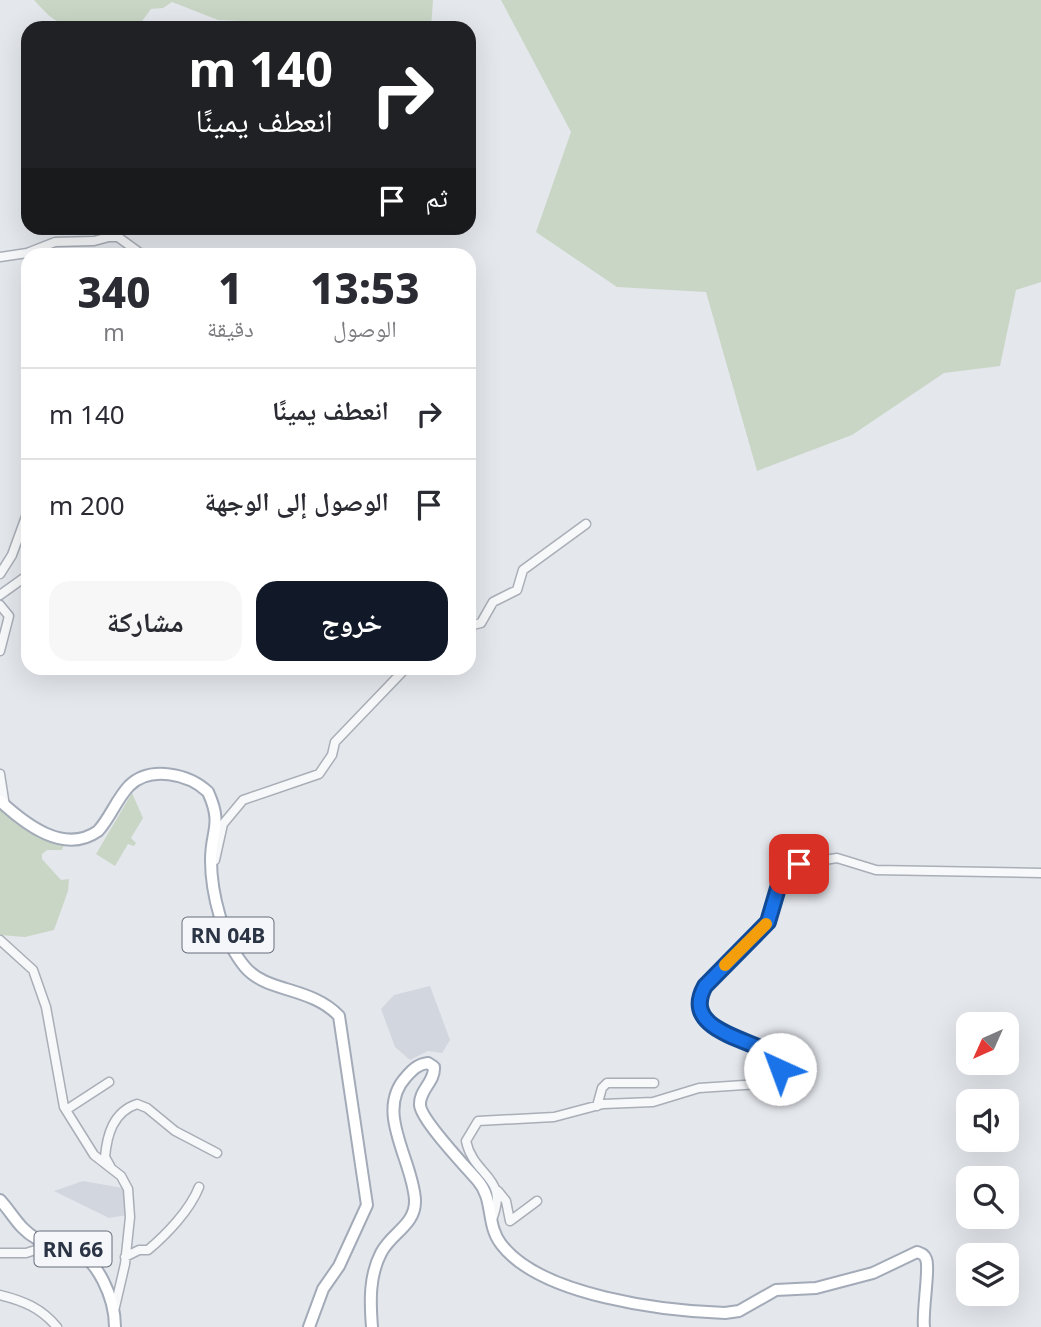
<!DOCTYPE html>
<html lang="ar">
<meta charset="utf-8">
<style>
body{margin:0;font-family:"Noto Sans","Noto Naskh Arabic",sans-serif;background:#f7f7f7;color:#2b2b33;direction:rtl;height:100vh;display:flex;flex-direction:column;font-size:26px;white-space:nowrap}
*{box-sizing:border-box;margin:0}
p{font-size:23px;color:#7c7c81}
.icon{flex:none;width:38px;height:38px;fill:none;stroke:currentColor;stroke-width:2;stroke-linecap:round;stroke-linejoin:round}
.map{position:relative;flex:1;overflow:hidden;direction:ltr}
.drawer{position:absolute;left:21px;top:248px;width:455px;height:427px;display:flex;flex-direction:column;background:#fff;border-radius:21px;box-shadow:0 7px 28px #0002;direction:rtl}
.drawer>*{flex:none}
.guide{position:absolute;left:21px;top:21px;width:455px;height:214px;border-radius:21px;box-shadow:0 7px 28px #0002;direction:rtl;background:#202124;color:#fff;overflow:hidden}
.needle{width:46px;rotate:225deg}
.controls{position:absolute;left:956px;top:1012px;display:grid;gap:14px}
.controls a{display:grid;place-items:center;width:63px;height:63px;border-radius:14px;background:#fff;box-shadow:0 7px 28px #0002;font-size:35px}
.pin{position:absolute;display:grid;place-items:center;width:60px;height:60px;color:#fff;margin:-30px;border-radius:14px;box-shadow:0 4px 10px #0006}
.me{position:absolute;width:77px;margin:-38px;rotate:317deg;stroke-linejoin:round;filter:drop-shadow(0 0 5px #0008)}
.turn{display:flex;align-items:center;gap:24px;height:147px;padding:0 28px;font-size:32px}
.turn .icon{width:91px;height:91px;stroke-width:2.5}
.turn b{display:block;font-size:49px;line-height:60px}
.then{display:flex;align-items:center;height:66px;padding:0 28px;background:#0003;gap:14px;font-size:26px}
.eta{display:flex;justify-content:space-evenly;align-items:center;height:119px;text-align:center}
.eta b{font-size:42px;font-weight:800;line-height:49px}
.button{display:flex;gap:14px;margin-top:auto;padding:14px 28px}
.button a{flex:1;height:80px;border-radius:21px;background:#111827;color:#fff;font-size:28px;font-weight:800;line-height:80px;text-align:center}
.button a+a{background:#f7f7f7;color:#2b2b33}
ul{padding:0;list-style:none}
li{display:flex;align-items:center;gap:21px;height:91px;padding:0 28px;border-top:2px solid #e1e1e2}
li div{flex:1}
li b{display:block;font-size:26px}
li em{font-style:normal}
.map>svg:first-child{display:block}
.built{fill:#d2d6de}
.green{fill:#c9d6c5}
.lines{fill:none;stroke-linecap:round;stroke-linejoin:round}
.minor-casing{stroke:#a9aeb7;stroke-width:11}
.major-casing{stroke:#a3abb8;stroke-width:14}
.minor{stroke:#f7f8fa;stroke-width:8}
.major{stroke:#fff;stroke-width:10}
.route-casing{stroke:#114b97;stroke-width:18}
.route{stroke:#1a73e8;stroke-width:12}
.slow{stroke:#f59e0b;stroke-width:12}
.labels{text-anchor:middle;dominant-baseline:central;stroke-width:6;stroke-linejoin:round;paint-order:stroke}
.shield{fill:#f4f6f9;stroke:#676e7b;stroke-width:2}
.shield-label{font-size:21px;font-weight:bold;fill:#2b3445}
</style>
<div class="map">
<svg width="1041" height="1327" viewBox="0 0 1041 1327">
<rect width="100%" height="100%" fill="#e4e7ec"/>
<path class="built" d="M430,986l20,54 -8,13 -14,-2 -18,9 -15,-13 -14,-38 13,-14z
M83,1181l40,7 4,27 -18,3 -55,-27z"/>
<path class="green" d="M34,0h399l-2,28h-92l-18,-4 -103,-4 -46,-18 -9,6 -12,1 -14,19h-36l-7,-5c-28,11 -42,-3 -60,-23z
M501,0h540v282l-25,8 -16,76 -56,7 -92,62 -95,36 -51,-179 -89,-5 -81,-55 35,-100z
M132,793l11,25 -12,20 5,5 -2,3 -6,-2 -13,22 -19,-12z
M0,810l64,35 -2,5h-15l-5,4v5l19,21 8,-1 -1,12 -14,39 -29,7 -25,-2z"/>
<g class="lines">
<g class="minor-casing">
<path id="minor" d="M0,257l27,-4 28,-11 39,-1 15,-4h9l26,19
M0,574l12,-19 16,-44
M0,595l28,-20
M0,605l9,11 -9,35
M469,626l12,-3 12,-21 24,-12 6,-20 63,-46
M0,774l5,32
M215,860l8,-36 20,-24 76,-26 13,-19 3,-13 71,-74
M0,940l33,30 13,37 18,100 30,48 27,21 7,13 2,28 -5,47 -10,43
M597,1106l5,-18 5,-5h47
M66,1110l43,-28
M110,1166l-5,-9c2,-22 8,-45 32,-53l10,4 28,23 42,22
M498,1191l8,10 4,20 27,-20
M491,1222c20,-46 -17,-44 -25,-81l12,-20 76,-4 49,-13 50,-2 46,-14 60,-4 12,-4 9,-11 1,-10c-24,-20 -102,-26 -76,-73l63,-64 13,-44 18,-14 38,-6 39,12 165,3
M0,1253h26l29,-9
M125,1257l14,-7h9c19,-16 42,-40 51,-63
M0,1295c24,6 41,13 57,32"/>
</g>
<g class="major-casing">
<path id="major" d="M0,801c25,23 64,54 98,30 12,-13 18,-31 31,-45 21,-21 60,-12 79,6 15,33 3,38 3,68 0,33 12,81 34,107 22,26 65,19 94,49l28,189 -28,61 -16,23 -14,38
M0,1200c13,14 19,29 37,39 10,5 22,4 32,8 29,10 46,52 46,80
M372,1327c-2,-25 -3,-51 9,-74 10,-20 35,-28 34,-53 -2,-40 -41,-88 -9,-123 6,-7 12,-13 22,-14l6,4c1,15 -15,23 -14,38 1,15 46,62 58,76 16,18 8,44 23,63 39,52 163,67 224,69l14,-2 37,-21 40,-2 57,-15 44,-21c5,2 7,2 9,7 4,9 -4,53 -2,68"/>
</g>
<use href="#minor" class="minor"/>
<use href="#major" class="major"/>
</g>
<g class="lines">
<g class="route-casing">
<path id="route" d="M780,1069l1,-10c-24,-20 -102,-26 -76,-73l63,-64 13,-44 18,-14"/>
</g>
<use href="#route" class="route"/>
<path class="slow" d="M725,965l41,-41"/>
</g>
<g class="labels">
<g class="shield">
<rect x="182.5" y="917.5" width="91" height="35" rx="5"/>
<rect x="34.5" y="1231.5" width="77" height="35" rx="5"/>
</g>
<g class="shield-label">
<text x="228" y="935">RN 04B</text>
<text x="73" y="1249">RN 66</text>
</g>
</g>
</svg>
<div class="controls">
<a><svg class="needle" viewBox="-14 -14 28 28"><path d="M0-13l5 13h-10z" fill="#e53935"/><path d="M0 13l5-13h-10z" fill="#7c7c81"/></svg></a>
<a><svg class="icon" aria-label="sound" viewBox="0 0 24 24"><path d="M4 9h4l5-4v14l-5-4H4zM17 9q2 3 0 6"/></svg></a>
<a><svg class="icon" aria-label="search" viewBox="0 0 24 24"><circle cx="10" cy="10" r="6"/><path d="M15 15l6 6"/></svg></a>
<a><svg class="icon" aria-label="layers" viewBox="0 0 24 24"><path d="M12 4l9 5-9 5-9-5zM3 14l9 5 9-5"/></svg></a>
</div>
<div class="pin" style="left:799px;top:864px;background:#d93025"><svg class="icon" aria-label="arrive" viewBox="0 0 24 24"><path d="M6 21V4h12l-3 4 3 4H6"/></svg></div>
<svg class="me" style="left:780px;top:1069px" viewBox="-20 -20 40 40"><circle r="19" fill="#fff"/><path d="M0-13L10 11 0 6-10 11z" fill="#1a73e8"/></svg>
<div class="guide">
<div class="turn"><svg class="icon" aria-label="right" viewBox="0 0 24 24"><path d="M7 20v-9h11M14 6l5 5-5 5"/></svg><div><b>140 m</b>انعطف يمينًا</div></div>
<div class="then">ثم<svg class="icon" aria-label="arrive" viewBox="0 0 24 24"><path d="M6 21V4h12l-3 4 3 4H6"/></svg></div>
</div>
<section class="drawer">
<div class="eta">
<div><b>13:53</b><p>الوصول</p></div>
<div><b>1</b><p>دقيقة</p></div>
<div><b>340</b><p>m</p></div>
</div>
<ul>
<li><svg class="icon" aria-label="right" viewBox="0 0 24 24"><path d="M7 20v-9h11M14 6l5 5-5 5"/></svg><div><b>انعطف يمينًا</b></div><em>140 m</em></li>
<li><svg class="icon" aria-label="arrive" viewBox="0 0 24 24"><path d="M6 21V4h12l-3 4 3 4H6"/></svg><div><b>الوصول إلى الوجهة</b></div><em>200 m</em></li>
</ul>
<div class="button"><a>خروج</a><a>مشاركة</a></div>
</section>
</div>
